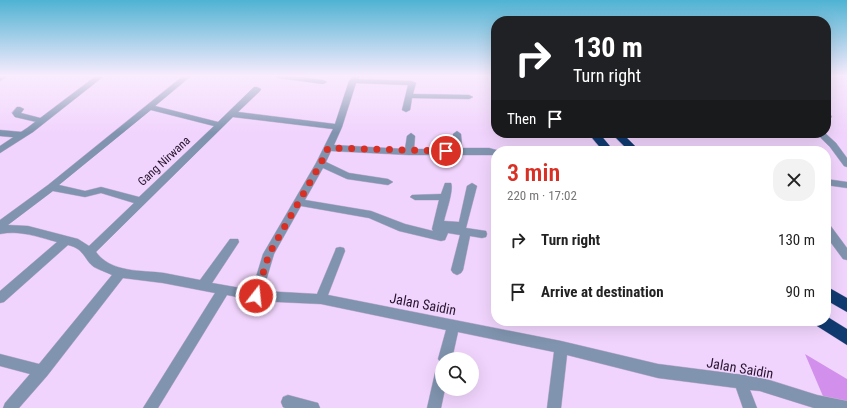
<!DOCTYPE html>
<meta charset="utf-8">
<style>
body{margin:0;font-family:"Roboto Condensed",sans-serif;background:#f2f2f2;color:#222;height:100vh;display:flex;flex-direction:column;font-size:15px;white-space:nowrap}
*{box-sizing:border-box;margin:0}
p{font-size:13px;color:#767676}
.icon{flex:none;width:22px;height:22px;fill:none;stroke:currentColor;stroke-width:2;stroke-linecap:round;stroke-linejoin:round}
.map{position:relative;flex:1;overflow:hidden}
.side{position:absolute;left:491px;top:146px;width:340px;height:180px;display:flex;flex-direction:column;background:#fff;border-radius:16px;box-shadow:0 4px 16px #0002}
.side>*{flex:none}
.top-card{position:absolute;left:491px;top:16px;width:340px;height:122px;border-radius:16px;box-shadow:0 4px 16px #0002;background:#202124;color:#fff;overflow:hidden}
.buttons{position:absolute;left:435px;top:352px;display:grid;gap:8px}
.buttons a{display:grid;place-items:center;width:44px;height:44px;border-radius:50%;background:#fff;box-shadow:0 4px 16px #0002;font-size:20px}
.pin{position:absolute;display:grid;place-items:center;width:34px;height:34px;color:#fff;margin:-17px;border:2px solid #fff;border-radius:50%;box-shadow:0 1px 4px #0007}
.me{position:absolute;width:44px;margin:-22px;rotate:16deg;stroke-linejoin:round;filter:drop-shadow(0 0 3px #0008)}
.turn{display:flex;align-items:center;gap:14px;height:84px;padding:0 16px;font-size:18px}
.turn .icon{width:52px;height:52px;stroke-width:2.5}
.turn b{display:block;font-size:28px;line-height:34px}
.then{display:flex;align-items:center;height:38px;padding:0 16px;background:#0003;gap:8px;font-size:15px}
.round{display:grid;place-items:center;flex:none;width:42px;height:42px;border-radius:16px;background:#f2f2f2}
.head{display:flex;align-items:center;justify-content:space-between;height:68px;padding:0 16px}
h1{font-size:24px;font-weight:600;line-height:30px;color:#d93025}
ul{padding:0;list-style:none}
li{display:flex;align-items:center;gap:12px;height:52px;padding:0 16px}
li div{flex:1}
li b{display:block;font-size:15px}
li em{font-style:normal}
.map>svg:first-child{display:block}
.forest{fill:#d290ec}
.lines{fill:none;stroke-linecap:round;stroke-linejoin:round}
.minor-casing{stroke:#ccb2d8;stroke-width:1}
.tertiary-casing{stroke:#ccb2d8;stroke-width:1}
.motorway-casing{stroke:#ccb2d8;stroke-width:1}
.minor{fill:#8094af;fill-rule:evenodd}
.tertiary{fill:#8094af;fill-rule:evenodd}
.motorway{fill:#103b71;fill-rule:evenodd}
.route{stroke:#d93025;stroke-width:7;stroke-dasharray:0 12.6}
.labels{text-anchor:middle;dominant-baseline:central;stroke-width:3;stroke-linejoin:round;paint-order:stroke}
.street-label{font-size:12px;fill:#26152d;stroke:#f1d4fd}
.near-street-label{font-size:14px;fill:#26152d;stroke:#f1d4fd}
</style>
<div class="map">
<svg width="847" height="408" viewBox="0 0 847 408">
<rect width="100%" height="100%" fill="#f1d4fd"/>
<path class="forest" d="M805,354l42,25v29h-19z"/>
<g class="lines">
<g class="minor-casing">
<path id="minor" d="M0,76h8l-8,5z
M183,76h8l-36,30 63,16 36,-35h3l4,2 -1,2 -22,21 97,12 14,-43 4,-5h8l-3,3 54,2 4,2 -3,11 56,1 4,2 -4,2 -57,-1 -2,12 -4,2 -4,-2 6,-25 -52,-2 -14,44 -8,18 71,4 2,-13 4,-3 4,3 -1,13h39v-15l4,-3 4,3 1,14h27l11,3h-4v4h-87l-78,-4 -5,11 23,11 39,6 5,3 -5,3 -41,-6 -24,-11 -18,32 66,11 34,13 28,7 -1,-2 7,-29h-24l-5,-3 2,-2 29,-1 4,-11h6c3,7 -5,29 -7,38l15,1 8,-36 5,-3 5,3 -11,42 20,3 1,3 -1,3 -4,1 -12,-2 -7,34 -2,3 -4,2 -4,-2 -2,-3 9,-35 -12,-2 -3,7 -4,1 -42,-10 -30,-13 -68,-12 -27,48 -11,37 54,3 18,-43 1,-3 4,-1 4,1 1,3 -17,44 233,46 97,23 102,13 57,18 30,6v7h-33l-54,-17 -10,-1 7,18h-14l-7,-20 -78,-10 -91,-23 -6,53h-14l7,-56 -96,-20 -6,27h-10v5l-4,-5 8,-29 -125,-26 -65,-3 -29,-6 -69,113h-15l72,-115 -52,-10 -40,-5 -76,98 -28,32h-16l2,-5 25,-29 -30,-8v-12l39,10 73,-89c-6,-3 -13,-5 -18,-8 -10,-7 -9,-18 -26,-22l-64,57 -4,1v-12l57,-49c-19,-5 -37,-12 -57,-8v-14l48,-35zM151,110l63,16 -75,71 -38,-10 -16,4 -26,-6zM233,117l100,12 -17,34 -53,91 -11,36 -40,-7 27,-41 -1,-3h-8l-30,41c-12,-2 -24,-5 -36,-7 -23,-3 -53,0 -68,-21zM53,191l32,6 16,-4 33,10 -45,43 -11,-7 -50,-13 -20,-1z
M274,76h20l29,4 4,2 -4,2 -45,-6z
M17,107h3l4,2 -3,4 23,6 1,2 -4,2 -26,-6 -3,-4z
M826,112h3l3,5 -6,3z
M0,130l22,2 4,3 -4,3 -22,-2z
M816,133h9l11,10 11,15v9l-3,-1 -14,-19z
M826,179l21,3v6l-21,-3z
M826,224l4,1 17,23v12l-4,-1 -17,-23z
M442,366v23h3l-4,19h-14l8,-35 2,-5z
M288,395l30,8 2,5h-35l-2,-1 -2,-5 2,-5z"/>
</g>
<g class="tertiary-casing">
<path id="tertiary" d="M96,76h8l-71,56 -33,21v-7l27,-18z"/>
</g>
<g class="motorway-casing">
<path id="motorway" d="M588,133h11l15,18h-11z
M611,133h11l18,18h-11z
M826,286l21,12v14l-21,-12z
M826,316l21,13v16l-30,-19 -2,-5h11z"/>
</g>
<use href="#minor" class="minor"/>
<use href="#tertiary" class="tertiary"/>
<use href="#motorway" class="motorway"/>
</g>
<linearGradient id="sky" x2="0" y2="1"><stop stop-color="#4fb3d3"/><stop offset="0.57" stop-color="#f9ecfe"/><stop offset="1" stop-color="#f9ecfe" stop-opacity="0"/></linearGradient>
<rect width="847" height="133" fill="url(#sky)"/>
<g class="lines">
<path class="route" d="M256,296l13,-42 52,-91 7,-15 118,3"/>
</g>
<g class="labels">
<g class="street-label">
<text transform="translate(164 161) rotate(-43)">Gang Nirwana</text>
</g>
<g class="near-street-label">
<text transform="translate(423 304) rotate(11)">Jalan Saidin</text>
<text transform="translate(740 368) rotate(10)">Jalan Saidin</text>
</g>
</g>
</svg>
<div class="buttons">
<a><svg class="icon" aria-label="search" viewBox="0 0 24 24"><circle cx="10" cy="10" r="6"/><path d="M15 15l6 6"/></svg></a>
</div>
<div class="pin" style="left:446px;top:151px;background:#d93025"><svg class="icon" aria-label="arrive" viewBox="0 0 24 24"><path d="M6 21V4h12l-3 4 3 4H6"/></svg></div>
<svg class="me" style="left:256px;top:296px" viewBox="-20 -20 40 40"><circle r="17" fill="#d93025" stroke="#fff" stroke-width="3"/><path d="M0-11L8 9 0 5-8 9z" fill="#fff"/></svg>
<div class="top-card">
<div class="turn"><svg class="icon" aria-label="right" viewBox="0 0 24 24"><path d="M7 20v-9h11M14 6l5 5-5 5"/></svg><div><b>130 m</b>Turn right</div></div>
<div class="then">Then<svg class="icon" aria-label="arrive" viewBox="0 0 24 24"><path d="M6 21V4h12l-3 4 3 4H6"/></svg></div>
</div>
<section class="side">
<div class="head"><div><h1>3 min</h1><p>220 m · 17:02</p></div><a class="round"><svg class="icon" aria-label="close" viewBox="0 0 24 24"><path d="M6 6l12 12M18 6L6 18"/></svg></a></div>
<ul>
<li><svg class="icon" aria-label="right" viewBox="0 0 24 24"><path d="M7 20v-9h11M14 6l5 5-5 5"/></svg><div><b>Turn right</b></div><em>130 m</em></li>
<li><svg class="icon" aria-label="arrive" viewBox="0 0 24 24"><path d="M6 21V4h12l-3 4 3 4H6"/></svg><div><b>Arrive at destination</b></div><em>90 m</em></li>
</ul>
</section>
</div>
